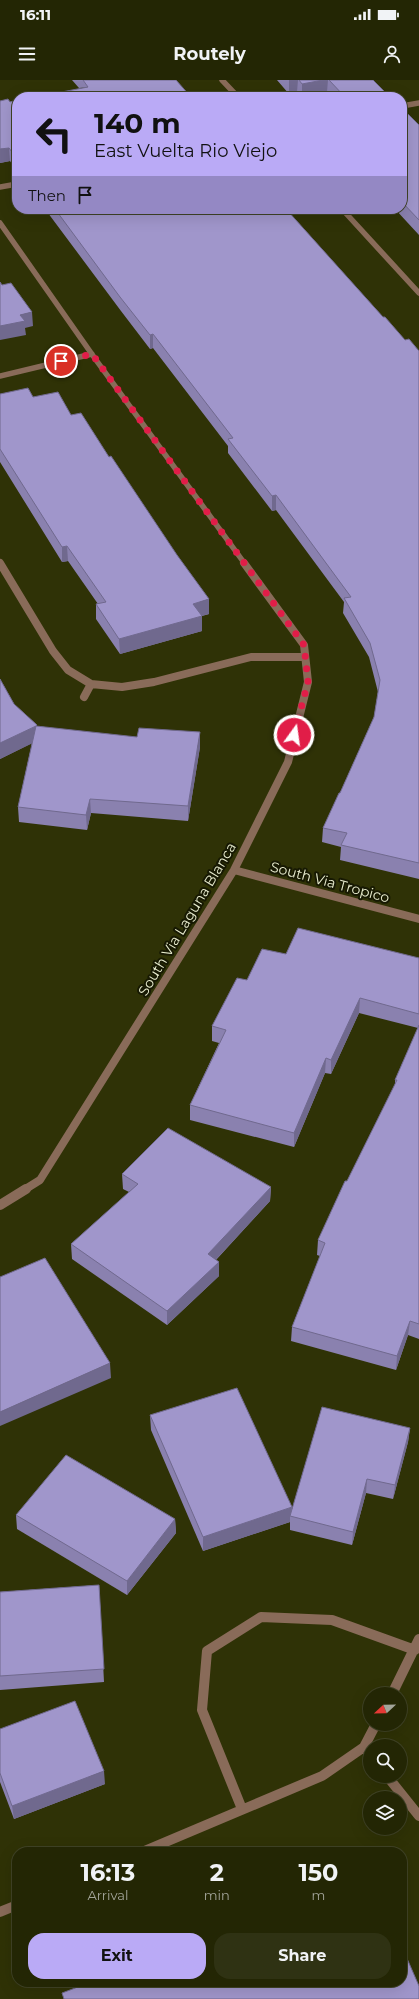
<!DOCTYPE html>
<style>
body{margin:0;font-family:Montserrat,sans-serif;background:#2f3213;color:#f1f3f6;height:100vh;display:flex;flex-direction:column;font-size:15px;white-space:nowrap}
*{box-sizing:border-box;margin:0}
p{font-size:13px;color:#a3a59a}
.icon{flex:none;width:22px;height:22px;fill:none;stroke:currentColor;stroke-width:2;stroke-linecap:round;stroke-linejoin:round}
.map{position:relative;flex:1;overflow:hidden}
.details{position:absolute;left:12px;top:1767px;width:395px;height:140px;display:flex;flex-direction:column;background:#232604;border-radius:16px;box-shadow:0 4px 16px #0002,0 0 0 1px #404326}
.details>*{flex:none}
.guide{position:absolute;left:12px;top:12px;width:395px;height:122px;border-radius:16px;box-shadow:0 4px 16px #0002,0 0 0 1px #404326;background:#baaaf6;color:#111;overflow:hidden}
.needle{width:26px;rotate:248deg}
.controls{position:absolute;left:363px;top:1607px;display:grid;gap:8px}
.controls a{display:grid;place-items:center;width:44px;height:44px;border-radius:50%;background:#232604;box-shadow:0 4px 16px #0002,0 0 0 1px #404326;font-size:20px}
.pin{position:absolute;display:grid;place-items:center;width:34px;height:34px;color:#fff;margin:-17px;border:2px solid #fff;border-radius:50%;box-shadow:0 1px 4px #0007}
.me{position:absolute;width:44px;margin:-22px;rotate:14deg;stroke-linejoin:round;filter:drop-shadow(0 0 3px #0008)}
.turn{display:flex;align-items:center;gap:14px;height:84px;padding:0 16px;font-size:18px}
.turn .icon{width:52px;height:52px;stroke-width:2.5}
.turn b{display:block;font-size:28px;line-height:34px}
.then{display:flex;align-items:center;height:38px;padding:0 16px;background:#0003;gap:8px;font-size:15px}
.eta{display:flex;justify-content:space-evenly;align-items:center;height:68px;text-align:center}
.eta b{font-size:24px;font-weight:700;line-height:28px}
.button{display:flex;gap:8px;margin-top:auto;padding:8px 16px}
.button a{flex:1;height:46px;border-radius:16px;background:#baaaf6;color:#111;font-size:16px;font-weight:700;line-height:46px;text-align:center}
.button a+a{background:#2f3213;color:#f1f3f6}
.status{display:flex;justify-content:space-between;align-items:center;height:28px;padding:0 20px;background:#232604;direction:ltr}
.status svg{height:11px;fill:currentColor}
header{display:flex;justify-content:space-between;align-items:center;height:52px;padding:0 16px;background:#232604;font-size:18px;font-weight:700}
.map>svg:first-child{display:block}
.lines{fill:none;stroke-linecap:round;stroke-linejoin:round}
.minor-far2{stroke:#896b59;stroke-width:5.5}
.minor-far1{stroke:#896b59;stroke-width:8}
.minor{stroke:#896b59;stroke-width:10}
.wall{fill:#8a81af}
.shaded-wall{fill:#70698e}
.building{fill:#a096cb;stroke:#70698e}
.route{stroke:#e11d48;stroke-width:7;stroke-dasharray:0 12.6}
.labels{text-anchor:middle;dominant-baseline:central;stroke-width:4;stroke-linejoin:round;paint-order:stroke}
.street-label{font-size:14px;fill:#eaeed0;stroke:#171903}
</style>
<div class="status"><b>16:11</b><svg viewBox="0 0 49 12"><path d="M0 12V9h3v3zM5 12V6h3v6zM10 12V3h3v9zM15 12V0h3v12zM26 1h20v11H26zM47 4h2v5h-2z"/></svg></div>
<header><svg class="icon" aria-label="menu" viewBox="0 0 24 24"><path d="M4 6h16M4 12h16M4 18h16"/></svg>Routely<svg class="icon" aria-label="person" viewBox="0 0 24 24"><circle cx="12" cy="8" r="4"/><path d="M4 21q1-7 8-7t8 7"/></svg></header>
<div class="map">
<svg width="419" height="1919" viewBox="0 0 419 1919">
<rect width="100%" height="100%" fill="#2f3206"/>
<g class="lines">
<path class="minor-far2" d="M222,0l16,17
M402,26l17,-3
M0,107l17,-3
M342,129l77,84
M0,143l96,137 149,204
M0,296l92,-22"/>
<path class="minor-far1" d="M0,483l53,88 15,19 23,14 31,3 32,-5 97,-25h54
M84,617l7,-13
M234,790l185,49
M24,1110l16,-10 194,-310 54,-108 20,-80 -4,-37 -60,-82"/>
<path class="minor" d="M0,1125l26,-16
M392,1614l27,-55
M364,1667l6,8
M387,1696l32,40
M242,1729l-40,-99 5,-59 54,-34 71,3 83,30
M142,1772l180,-76 42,-29 12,-23
M0,1832l17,-7"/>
</g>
<path class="wall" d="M72,0h104l-97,8z
M277,0h96l17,17h-58l-5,-5 -25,5 -5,-5 -8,2z
M17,20v71l-7,-10 -10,2 10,-61z
M402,28l17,17v110l-24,-26h7z
M45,129h241l97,108 22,23 14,11v528l-79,-19 1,-13 -19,-5 1,-14 17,-35 34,-76 4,-25 -9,-35 -26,-44 1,-11 -68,-92 -4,1 -44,-58v-7l-75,-98 -3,1 -29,-38z
M0,314l33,3 38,18 138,199 -7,2v15l-82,23 -24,-35v-15h2l-30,-43 -6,1 -62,-100z
M0,599l14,25 23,21v1l163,21 -12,74 -97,-8 -4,17 -68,-8 -1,-15 14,-64 -32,16z
M286,874l133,4v381l-11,-4 -12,35 -105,-29 1,-14 28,-71 -3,-1 1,-15 77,-155v-5l23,-52 -59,-15 -28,61 -6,-1 -31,74 -104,-27v-15l29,-62 -7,-2v-15l35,-46z
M122,1094l149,13 -1,14 -54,59 3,2v14l-52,49 -95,-66 -1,-15 58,-52 -6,-3z
M150,1335l142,92v4l118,-83 -2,14 -15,57 -27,-6 -14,52 -62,-15v-8l-87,29 -52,-121z
M16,1435l159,4 1,14 -49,62 -110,-66z
M99,1505l5,97 -104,8v-98z
M0,1649l105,55 -91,35 -14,-37z"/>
<path class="shaded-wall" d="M289,0h9l-1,12 -8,2z
M323,0h5l-1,12 -25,5v-13z
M9,68l1,13 -10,2v-14z
M32,232l1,14 -8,2 1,7 -26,5v-14l20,-11z
M153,254v14l-3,1v-14z
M276,415v15l-4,1v-15z
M67,466l1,15 -6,1v-15z
M209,519v15l-16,4v-14z
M202,536v15l-82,23 -1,-15z
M36,646l1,15 -37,18v-16z
M200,652v15l-12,74v-15z
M90,719l1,14 -4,17 -1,-15z
M360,918l-1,15 -28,61v-14z
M326,978l-1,15 -31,74v-14z
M271,1107l-1,14 -62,67v-14z
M219,1182v14l-52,49v-14z
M410,1241l-2,14 -12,35 1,-14z
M110,1283l1,15 -111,48v-14z
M410,1348l-2,14 -15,57 2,-14z
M367,1399l-1,14 -14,52 1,-13z
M292,1427l-1,9h-1v6l-87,29v-14z
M175,1439l1,14 -49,62v-14z
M104,1691l1,13 -91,35 -2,-13z"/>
<path class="building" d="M83,0h93l15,17h-156l53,-10z
M299,0h24l-21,4z
M329,0h44l17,17h-45z
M8,19l2,3 7,-2v59l-8,-11 -9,1v-48z
M402,28l17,17v95l-17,-18z
M55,129h231l97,108h2l20,23 4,-1 10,12v512l-78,-18 6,-12 -24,-5 16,-35h1l34,-76 6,-37 -10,-37 -26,-45 7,-1 -75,-102 -4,1 -44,-57 5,-1 -80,-104 -3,1 -30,-38z
M0,202l2,3 9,-2 21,29 -12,3 5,6 -25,5z
M28,308l5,9 25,-5 13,23 10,-2 28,44 2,-1 66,99 32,44 -16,5 9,12 -83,23 -23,-35 10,-2 -39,-56 -5,1 -62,-98v-55z
M0,599l14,25 23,21 -1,1 101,11 2,-9 61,4 -12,74 -98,-7 -4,16 -68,-8 18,-81 -36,17z
M298,848l121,30v56l-59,-16 -29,62 -5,-2 -32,75 -104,-28 36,-75 -14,-4 25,-48 10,2 15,-31 24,5z
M419,945v299l-9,-3 -13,35 -105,-29 33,-84 -7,-3 27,-59h2l50,-101h-2z
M168,1048l103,59 -63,67 11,8 -52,49 -96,-67 67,-60 -16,-10z
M45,1178l65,105 -110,49v-135z
M237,1308l55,119 -89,30 -53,-122z
M322,1327l88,21 -15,57 -28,-6 -14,53 -63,-16z
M66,1375l109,64 -48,62 -111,-66z
M99,1505l5,84 -104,7v-84z
M75,1621l29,70 -92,35 -12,-33v-44z
M402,1867l17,39v13h-355l-2,-6 29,-11h311z"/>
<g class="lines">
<path class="route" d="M61,281l31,-7 212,291 4,37 -14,53"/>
</g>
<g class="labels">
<g class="street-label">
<text transform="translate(330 802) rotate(15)">South Via Tropico</text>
<text transform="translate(187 839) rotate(-59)">South Via Laguna Blanca</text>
</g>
</g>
</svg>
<div class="controls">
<a><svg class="needle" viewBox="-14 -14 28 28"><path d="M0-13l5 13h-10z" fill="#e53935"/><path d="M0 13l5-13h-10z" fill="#a3a59a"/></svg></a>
<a><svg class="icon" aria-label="search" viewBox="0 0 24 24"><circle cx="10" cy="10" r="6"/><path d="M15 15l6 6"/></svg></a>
<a><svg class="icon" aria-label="layers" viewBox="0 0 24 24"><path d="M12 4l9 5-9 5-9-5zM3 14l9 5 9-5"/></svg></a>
</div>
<div class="pin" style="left:61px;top:281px;background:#d93025"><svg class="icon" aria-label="arrive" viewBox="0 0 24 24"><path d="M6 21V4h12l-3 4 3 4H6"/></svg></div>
<svg class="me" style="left:294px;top:655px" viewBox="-20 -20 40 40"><circle r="17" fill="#e11d48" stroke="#fff" stroke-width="3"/><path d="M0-11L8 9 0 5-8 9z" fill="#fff"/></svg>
<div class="guide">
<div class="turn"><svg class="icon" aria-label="left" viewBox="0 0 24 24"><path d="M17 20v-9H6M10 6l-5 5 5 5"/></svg><div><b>140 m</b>East Vuelta Rio Viejo</div></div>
<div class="then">Then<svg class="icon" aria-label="arrive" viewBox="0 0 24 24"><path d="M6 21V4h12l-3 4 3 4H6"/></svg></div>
</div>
<section class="details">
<div class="eta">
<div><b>16:13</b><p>Arrival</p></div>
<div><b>2</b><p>min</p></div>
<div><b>150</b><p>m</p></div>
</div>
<div class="button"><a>Exit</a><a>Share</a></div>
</section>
</div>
